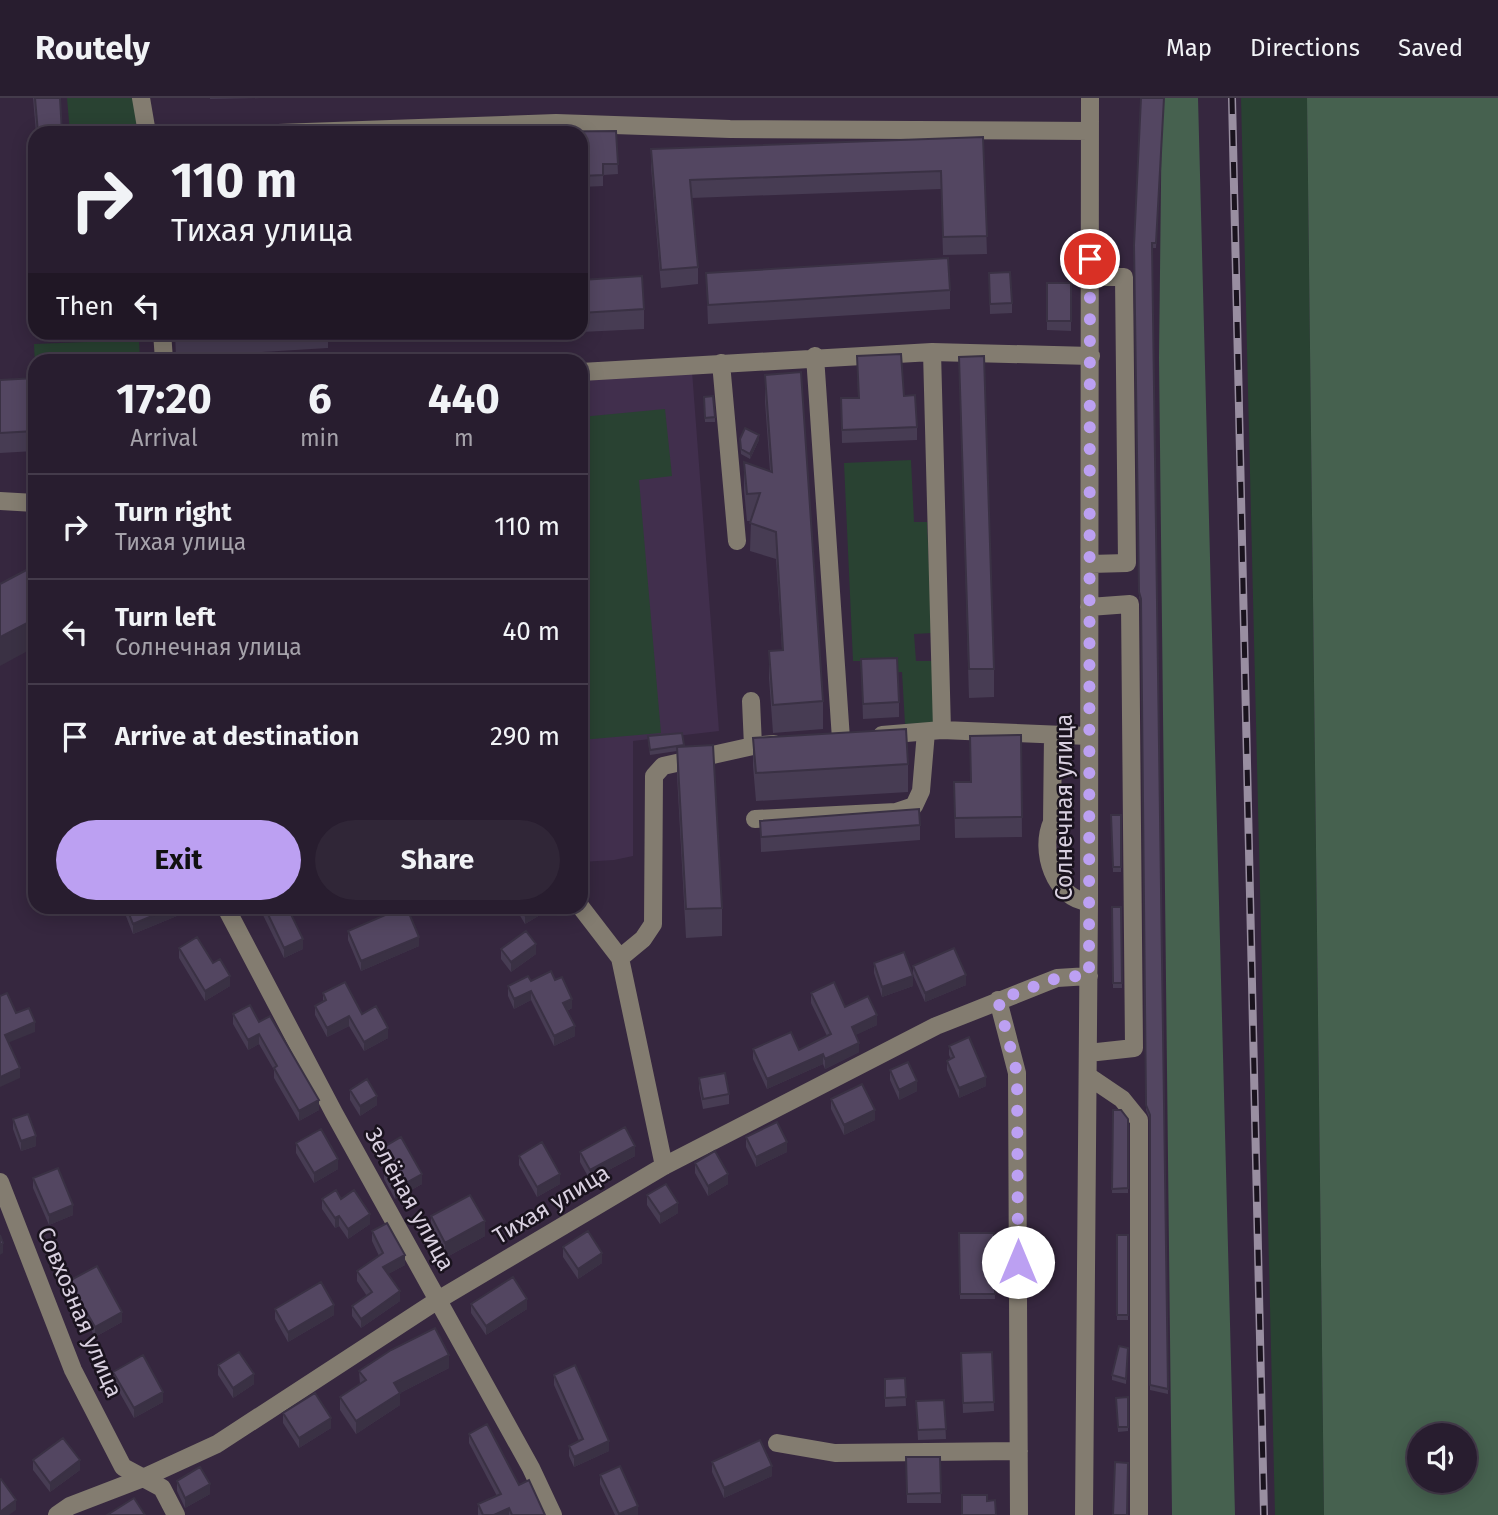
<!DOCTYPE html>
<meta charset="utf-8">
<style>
body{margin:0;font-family:"Fira Sans",sans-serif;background:#302637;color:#f1f3f6;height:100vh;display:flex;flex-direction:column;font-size:26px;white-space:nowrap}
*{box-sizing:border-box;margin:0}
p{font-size:23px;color:#a5a2aa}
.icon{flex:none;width:38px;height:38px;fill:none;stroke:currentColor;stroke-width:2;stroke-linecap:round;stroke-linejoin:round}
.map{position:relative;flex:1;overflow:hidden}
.sheet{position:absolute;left:28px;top:256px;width:560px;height:560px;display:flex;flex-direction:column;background:#281d2f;border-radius:21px;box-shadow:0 4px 18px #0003,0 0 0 2px #443b4b}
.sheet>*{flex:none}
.banner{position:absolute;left:28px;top:28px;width:560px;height:214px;border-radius:21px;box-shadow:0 4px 18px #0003,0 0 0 2px #443b4b;background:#281d2f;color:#f1f3f6;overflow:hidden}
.tools{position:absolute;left:1407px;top:1325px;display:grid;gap:14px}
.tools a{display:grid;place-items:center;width:70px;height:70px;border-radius:50%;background:#281d2f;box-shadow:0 4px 18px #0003,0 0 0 2px #443b4b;font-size:35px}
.pin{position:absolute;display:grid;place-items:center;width:60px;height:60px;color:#fff;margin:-30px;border:4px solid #fff;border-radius:50%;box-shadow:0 2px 7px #0007}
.me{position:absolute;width:77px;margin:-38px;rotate:0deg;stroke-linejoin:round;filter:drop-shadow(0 0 5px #0008)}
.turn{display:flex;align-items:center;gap:24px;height:147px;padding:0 28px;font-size:32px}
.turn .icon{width:91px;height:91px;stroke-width:2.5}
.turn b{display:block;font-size:49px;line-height:60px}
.then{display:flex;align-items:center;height:66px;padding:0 28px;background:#0003;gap:14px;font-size:26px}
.eta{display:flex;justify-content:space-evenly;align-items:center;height:119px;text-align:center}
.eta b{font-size:42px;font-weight:700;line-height:49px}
.action{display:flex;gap:14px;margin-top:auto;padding:14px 28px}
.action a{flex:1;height:80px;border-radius:42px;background:#bca0f2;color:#111;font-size:28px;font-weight:700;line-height:80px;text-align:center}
.action a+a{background:#302637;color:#f1f3f6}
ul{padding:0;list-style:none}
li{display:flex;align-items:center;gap:21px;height:105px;padding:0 28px;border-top:2px solid #443b4b}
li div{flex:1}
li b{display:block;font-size:26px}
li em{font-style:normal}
header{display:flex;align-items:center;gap:42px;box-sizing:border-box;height:98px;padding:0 35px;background:#281d2f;border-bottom:2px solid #443b4b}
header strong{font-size:33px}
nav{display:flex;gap:38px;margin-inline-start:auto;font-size:24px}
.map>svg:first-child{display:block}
.built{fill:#412f4d}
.green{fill:#294232}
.forest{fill:#46614f;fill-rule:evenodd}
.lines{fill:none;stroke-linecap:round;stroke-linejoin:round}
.minor{stroke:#837c70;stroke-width:18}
.rail-casing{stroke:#998ea1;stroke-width:8}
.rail{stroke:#1a131e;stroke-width:5;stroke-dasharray:16;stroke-linecap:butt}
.wall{fill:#473c53}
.shaded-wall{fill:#3a3144}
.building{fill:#534661;stroke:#3a3144;stroke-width:2}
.route{stroke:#bca0f2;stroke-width:12;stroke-dasharray:0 21.6}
.labels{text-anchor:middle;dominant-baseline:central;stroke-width:5;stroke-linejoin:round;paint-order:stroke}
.street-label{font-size:23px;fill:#d9d0e0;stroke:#1a131e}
</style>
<header>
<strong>Routely</strong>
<nav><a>Map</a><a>Directions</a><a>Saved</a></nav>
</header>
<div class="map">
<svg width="1498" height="1417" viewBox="0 0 1498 1417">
<rect width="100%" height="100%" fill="#36273f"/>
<path class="built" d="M692,273l27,360 -86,10v115l-19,4 -33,2v-482z"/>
<path class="green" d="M67,0h67l3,35h-67z
M1241,0h66l17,1417h-49z
M139,242l1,20h-105v6l-1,-22z
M665,311l7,67 -33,4 22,253 -80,7v-323z
M911,362l3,62h13l5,111 -18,1 2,27h17l4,62 -32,1 -3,-52 -41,2 -1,-13h-7l-9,-198z"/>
<path class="forest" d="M1162,0h36l37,1417h-63l-13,-1157z
M1307,0h191v1417h-174zM1419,1337h46v45h-46z"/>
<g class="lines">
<path class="minor" d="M141,0l6,35
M278,35l278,-10 174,6 360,2
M162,234l2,28
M932,254l10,378
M815,258l26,383
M721,265l16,178
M581,274l351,-20 159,4
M0,403l35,2
M1090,466l37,-1 -3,-286h-33
M751,603l2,45 21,-2
M882,637l60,-5 146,6
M1053,637l-1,87c-13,28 2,77 37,80
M755,721l141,-7 18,-6 7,-15 5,-59
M225,808l109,207 197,355 22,47
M580,808l40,52 44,208
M620,860l23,-19 10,-15 1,-148 9,-10 90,-20
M998,902l19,73 2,442
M1088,955l46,-5 -4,-444 -41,3
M1088,978l34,23 17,21v395
M0,1084l73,188 50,97 39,21 14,27
M777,1345l58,10 184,-2
M57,1417l13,-9 73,-28 74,-34 221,-144 226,-134 272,-140 121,-48 32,-2
M1084,1417l5,-613 1,-804"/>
<g class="rail-casing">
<path id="rail" d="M1232,0l32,1417"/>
</g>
<use href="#rail" class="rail"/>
</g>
<path class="wall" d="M33,0h27l2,35h-26z
M210,0h51l-51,1z
M1164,0l-8,150h-4l16,1146 -18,-4v-270l-4,-10 -5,-506 -2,-7 -5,-352z
M616,33l2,43 -15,1v11l-22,1v-54z
M983,39l4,117 -44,1 -2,-66 -250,9 7,69v17l-37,4 -10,-121v-18z
M706,175l244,17v19l-242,15z
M581,182l63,29v20l-63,3z
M989,185l23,20v10l-22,1z
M1047,185h24v48l-24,-1z
M175,234h153v16l-152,9z
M490,234h89l-88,6z
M857,258l47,40 13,31v13l-75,3 -1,-45h17z
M959,259l35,312v28l-25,1z
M765,277l58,326v28l-50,4 -4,-55v-27l13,-1 -6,-91 -26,-8 1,-30h-4l-3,-31v-28l26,9 -5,-69z
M35,280v73l-35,2v-73z
M704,304l11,15v5h-10z
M740,341l19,1 -9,19 -9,-5z
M861,561l38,43v15l-36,2z
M35,599v16l-3,-5v-10z
M682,635l2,13 38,162v28l-36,2 -9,-163v-24l-27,4 -2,-14z
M1021,637l1,102 -67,1 -1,-56h16z
M753,640l155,26v28l-152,9 -3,-35z
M1111,717h10v57h-8z
M760,723l160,4v15l-159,12z
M124,808h65v5l-56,23 -9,-23z
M262,808h25l16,43 -19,9 -22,-45z
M516,808h39l-30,18 -9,-15z
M1112,809h9l1,81h-9z
M348,833l71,15 -58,25 -13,-31z
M179,850l34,15 17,23 -25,15 -26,-43z
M501,851l35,5 -25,18 -10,-13z
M874,865l39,23 -31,11 -8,-24z
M913,868l53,19 -41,17 -12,-27z
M531,883l41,27 -5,3 8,25 -21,10 -23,-46 -17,9 -6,-13v-10z
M323,895l39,21 26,24 -24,13 -15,-25 -22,11 -12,-22v-9l8,-4z
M811,895l34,14 32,18 -22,10 4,17 -34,17 -2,-5 -56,25 -14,-30v-10l46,1 28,-14 -16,-33z
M233,916l26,8 60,88 -20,11 -25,-43v-8l-15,-26 -11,6 -15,-26z
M949,948l37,40 -27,12 -12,-28v-9l4,-2 -2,-4z
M890,972l27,21 -18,9 -9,-20z
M699,980l30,16v10l-26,5 -4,-21z
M350,992l27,15 -17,11 -10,-16z
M831,1001l44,21 -31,15 -13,-26z
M1113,1012l15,9v74h-16z
M13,1021l23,27 -15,5 -8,-22z
M746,1039l41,15 -31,15 -10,-20z
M296,1045l42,26 -24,14 -18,-30z
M384,1049l38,37 -27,15 -11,-20v-10l5,-3 -5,-10z
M580,1054l55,4 -45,24 -10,-18z
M519,1058l41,28 -23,13 -18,-32z
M695,1065l33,21 -20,12 -13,-23z
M33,1080l40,37 -24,10 -16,-37z
M647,1097l31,18 -18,11 -13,-19z
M322,1101h19l29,25 -22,15 -9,-13 -4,2 -13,-19z
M431,1118l54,20 -40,22 -14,-27z
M372,1133l33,34 -17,9 12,27 -39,27 -9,-12v-10l15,-10 -10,-15v-10l22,-15 -7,-15z
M959,1135h35l1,66h-35z
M1117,1137h11v85h-11z
M563,1149l39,16 -24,16 -15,-22z
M69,1183l53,41 -27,15 -26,-46z
M471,1206l56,5 -41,26 -15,-22z
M275,1211l59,6 -46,27 -13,-23z
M1128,1250l-2,36 -14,-4v-5z
M992,1254l2,59 -31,2 -2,-60z
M218,1267l36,19 -21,14 -15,-23z
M449,1270l-49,25v12l-44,29 -16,-24v-13l20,-13 -1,-13z
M113,1274l50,30 -29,16 -21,-37z
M554,1277l55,76 -35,16 -5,-11v-10l10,-5 -25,-56z
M905,1280l1,28 -21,1v-28z
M1128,1299v34l-10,1 -2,-34z
M944,1302l2,39 -28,1 -2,-39z
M283,1315l48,15 -32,20 -16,-25z
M469,1336l50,51 26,30h-67v-11l19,-8 -28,-53z
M906,1359h34l1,46h-34z
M33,1362l47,10 -30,22 -17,-22z
M712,1364l60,14 -48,22 -12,-26z
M600,1377l38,40h-23l-15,-31z
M177,1383l33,13 -25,14 -8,-17z"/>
<path class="shaded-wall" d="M759,337v5l-9,19v-5z
M35,521v28l-35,19v-29z
M176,808h13v5l-56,23v-10z
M539,808h16l-30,18v-9z
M419,839v9l-58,25v-10z
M303,841v10l-19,9v-10z
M536,846v10l-25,18v-10z
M966,877v10l-41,17v-9z
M230,878v10l-25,15v-10z
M913,878v10l-31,11v-10z
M531,893v9l-17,9v-10z
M572,901v9l-9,5v-10z
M877,917v10l-25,12v-10z
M349,918v10l-22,11v-9z
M35,924v10l-30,12v-9z
M575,928v10l-21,10v-10z
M388,930v10l-24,13v-9z
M259,936v10l-11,6v-10z
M859,945v9l-34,17v-10z
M823,956v10l-56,25v-10z
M20,970v10l-20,9v-10z
M986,979v9l-27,12v-10z
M917,983v10l-18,9v-10z
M377,998v9l-17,11v-10z
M319,1002v10l-20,11v-10z
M875,1012v10l-31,15v-10z
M36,1038v10l-15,5v-10z
M787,1044v10l-31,15v-10z
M635,1048v10l-45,24v-10z
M338,1061v10l-24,14v-10z
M422,1076v10l-27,15v-10z
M560,1076v10l-23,13v-10z
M728,1076v10l-20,12v-10z
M678,1105v10l-18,11v-10z
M73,1107v10l-24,10v-10z
M370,1116v10l-22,15v-10z
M339,1118v10l-4,2v-10z
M485,1123v15l-40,22v-15z
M3,1145v10l-3,2v-10z
M602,1155v10l-24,16v-10z
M405,1157v10l-22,12v-10z
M400,1193v10l-39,27v-9z
M527,1201v10l-41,26v-9z
M334,1207v10l-46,27v-10z
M122,1214v10l-27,15v-10z
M449,1257v13l-49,25v12l-44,29v-13l38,-38z
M254,1276v10l-21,14v-10z
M163,1294v10l-29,16v-10z
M331,1320v10l-32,20v-10z
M609,1343v10l-35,16v-10z
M80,1362v10l-30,22v-9z
M772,1368v10l-48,22v-10z
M210,1386v10l-25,14v-10z
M16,1402v10l-7,5h-9v-3z
M638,1408v9h-19v-1z
M509,1410v7h-15z"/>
<path class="building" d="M35,0h25l2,35h-24z
M1141,0h23l-8,145h-4l16,1146 -18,-4v-270l-4,-10 -5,-506 -2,-7 -5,-347z
M616,33l2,33h-15v11l-22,1v-43l-85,-1z
M983,39l4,99 -44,1 -2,-66 -251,9 8,87 -37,3 -10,-121z
M948,160l2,32 -242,15 -2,-32z
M1010,174l2,31 -22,1 -1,-31z
M642,178l2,33 -63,4v-33z
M1047,185h24v38h-24z
M176,234h87l-87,6z
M901,256l3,42 11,-1 2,32 -75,3 -1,-32h18l-2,-42z
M984,258l10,313h-25l-10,-312z
M801,274l22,329 -50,4 -4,-54 14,-1 -7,-118 -26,-9 10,-30 -13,1 -3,-32 28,10 -7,-97z
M35,280v53l-35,2v-53z
M713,298l2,21 -10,1 -1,-21z
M745,330l14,7 -9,19 -9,-5 -1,-10z
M32,469l3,7v45l-35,18v-53z
M897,560l2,44 -36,2 -2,-45z
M906,631l2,35 -152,9 -3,-35z
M682,635l2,12 -34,5 -2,-14z
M1021,637l1,82 -67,1 -1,-36h17l-1,-46z
M713,647l9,163 -36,1 -9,-162z
M919,711l1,16 -159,12 -1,-16z
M1111,717h10v52h-8z
M126,808h50l-43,18z
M264,808h23l16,33 -19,9z
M406,808l13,31 -58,24 -13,-30z
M520,808h19l-14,9z
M1112,809h9l1,76h-9z
M526,833l10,13 -25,18 -10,-13z
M197,839l16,26 7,-4 10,17 -25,15 -26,-43z
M954,850l12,27 -41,18 -12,-27z
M904,854l9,24 -31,11 -8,-24z
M551,873l4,9 7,-3 10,22 -9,4 12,23 -21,10 -23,-45 -17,8 -6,-13 20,-10 3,5z
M345,884l17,32 14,-8 12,22 -24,14 -15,-26 -22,12 -12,-22 11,-6 -3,-7z
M834,884l11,25 23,-11 9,19 -25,12 7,16 -34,16 -2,-5 -56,25 -14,-30 38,-17 8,18 32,-16 -20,-41z
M7,895l9,20 13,-5 6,14 -30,13 15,33 -20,9v-81z
M250,907l9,17 11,-6 49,84 -20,11 -25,-43 3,-2 -18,-32 -11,6 -15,-26z
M969,939l17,40 -27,11 -12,-27 7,-4 -5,-11z
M908,964l9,19 -18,9 -9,-20z
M725,975l4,21 -26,5 -4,-21z
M367,981l10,17 -17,10 -10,-16z
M862,986l13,26 -31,15 -13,-26z
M1113,1012h8l7,9v69l-16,1z
M28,1016l8,22 -15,5 -8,-22z
M777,1024l10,20 -31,15 -10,-20z
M625,1029l10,19 -45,24 -10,-18z
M321,1031l17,30 -24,14 -18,-30z
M401,1039l21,37 -27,15 -11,-20 9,-5 -9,-17z
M542,1044l18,32 -23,13 -18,-31z
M715,1053l13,23 -20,12 -13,-23z
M58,1070l15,37 -24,10 -16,-37z
M666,1086l12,19 -18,11 -13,-19z
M336,1092l5,9 13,-9 16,24 -22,15 -9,-13 -4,2 -13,-19z
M470,1097l15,26 -40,22 -14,-27z
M387,1125l18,32 -22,12 17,24 -39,28 -9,-13 20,-14 -15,-21 26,-18 -11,-22z
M588,1133l14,22 -24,16 -15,-22z
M959,1135h35l1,61h-35z
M0,1137l3,8 -3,2z
M1117,1137h11v80h-11z
M97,1168l25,46 -27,15 -26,-46z
M513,1179l14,22 -41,27 -15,-22z
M321,1184l13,23 -46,27 -13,-23z
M435,1230l14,27 -55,28 6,10 -44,28 -16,-24 26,-17 -7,-9 32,-21z
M1119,1248l9,2 -2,31 -14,-4z
M239,1254l15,22 -21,14 -15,-23z
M992,1254l2,50 -31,1 -2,-50z
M143,1257l20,37 -29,16 -21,-36z
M575,1267l34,76 -35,16 -5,-11 14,-7 -29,-64z
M905,1280l1,19 -21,1v-19z
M315,1295l16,25 -32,20 -16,-25z
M1128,1299v30h-10l-2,-29z
M944,1302l2,29 -28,1 -2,-29z
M487,1326l32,61 10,-5 16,35h-33l-3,-7 -15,7h-11l-5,-11 23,-10 -32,-60z
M63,1340l17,22 -30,23 -17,-23z
M760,1342l12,26 -48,22 -12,-26z
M906,1359h34l1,36 -34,1z
M1115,1364l13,1 -1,52h-14z
M620,1368l18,40 -19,8 -19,-39z
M200,1369l10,17 -25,14 -8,-17z
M1,1381l15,21 -16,12v-32z
M962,1397h25v6l8,-1 1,15h-34z
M134,1400l11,17h-38z"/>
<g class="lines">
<path class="route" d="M1018,1164l-1,-189 -19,-73 59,-22 32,-3 1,-716"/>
</g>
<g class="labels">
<g class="street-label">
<text transform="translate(1064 709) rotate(-90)">Солнечная улица</text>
<text transform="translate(410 1101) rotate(61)">Зелёная улица</text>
<text transform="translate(551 1106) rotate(-31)">Тихая улица</text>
<text transform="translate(80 1214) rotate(67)">Совхозная улица</text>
</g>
</g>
</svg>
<div class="tools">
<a><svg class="icon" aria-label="sound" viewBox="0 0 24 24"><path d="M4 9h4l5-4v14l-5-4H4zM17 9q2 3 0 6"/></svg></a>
</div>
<div class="pin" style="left:1090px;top:161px;background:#d93025"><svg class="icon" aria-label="arrive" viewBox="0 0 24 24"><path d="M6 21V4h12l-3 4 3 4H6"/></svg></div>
<svg class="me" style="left:1018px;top:1164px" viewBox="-20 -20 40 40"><circle r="19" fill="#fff"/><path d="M0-13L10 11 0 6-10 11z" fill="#bca0f2"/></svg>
<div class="banner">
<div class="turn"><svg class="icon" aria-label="right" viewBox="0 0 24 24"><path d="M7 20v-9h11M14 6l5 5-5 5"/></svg><div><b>110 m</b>Тихая улица</div></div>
<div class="then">Then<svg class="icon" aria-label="left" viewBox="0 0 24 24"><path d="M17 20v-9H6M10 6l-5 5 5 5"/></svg></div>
</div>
<section class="sheet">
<div class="eta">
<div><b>17:20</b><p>Arrival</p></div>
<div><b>6</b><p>min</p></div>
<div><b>440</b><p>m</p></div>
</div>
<ul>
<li><svg class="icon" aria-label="right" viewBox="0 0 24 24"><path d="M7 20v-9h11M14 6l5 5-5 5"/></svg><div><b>Turn right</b><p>Тихая улица</p></div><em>110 m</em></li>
<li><svg class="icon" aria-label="left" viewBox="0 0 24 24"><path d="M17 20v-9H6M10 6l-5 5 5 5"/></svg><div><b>Turn left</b><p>Солнечная улица</p></div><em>40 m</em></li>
<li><svg class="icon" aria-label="arrive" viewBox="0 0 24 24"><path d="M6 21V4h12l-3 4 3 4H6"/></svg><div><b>Arrive at destination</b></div><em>290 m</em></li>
</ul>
<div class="action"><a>Exit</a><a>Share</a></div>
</section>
</div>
